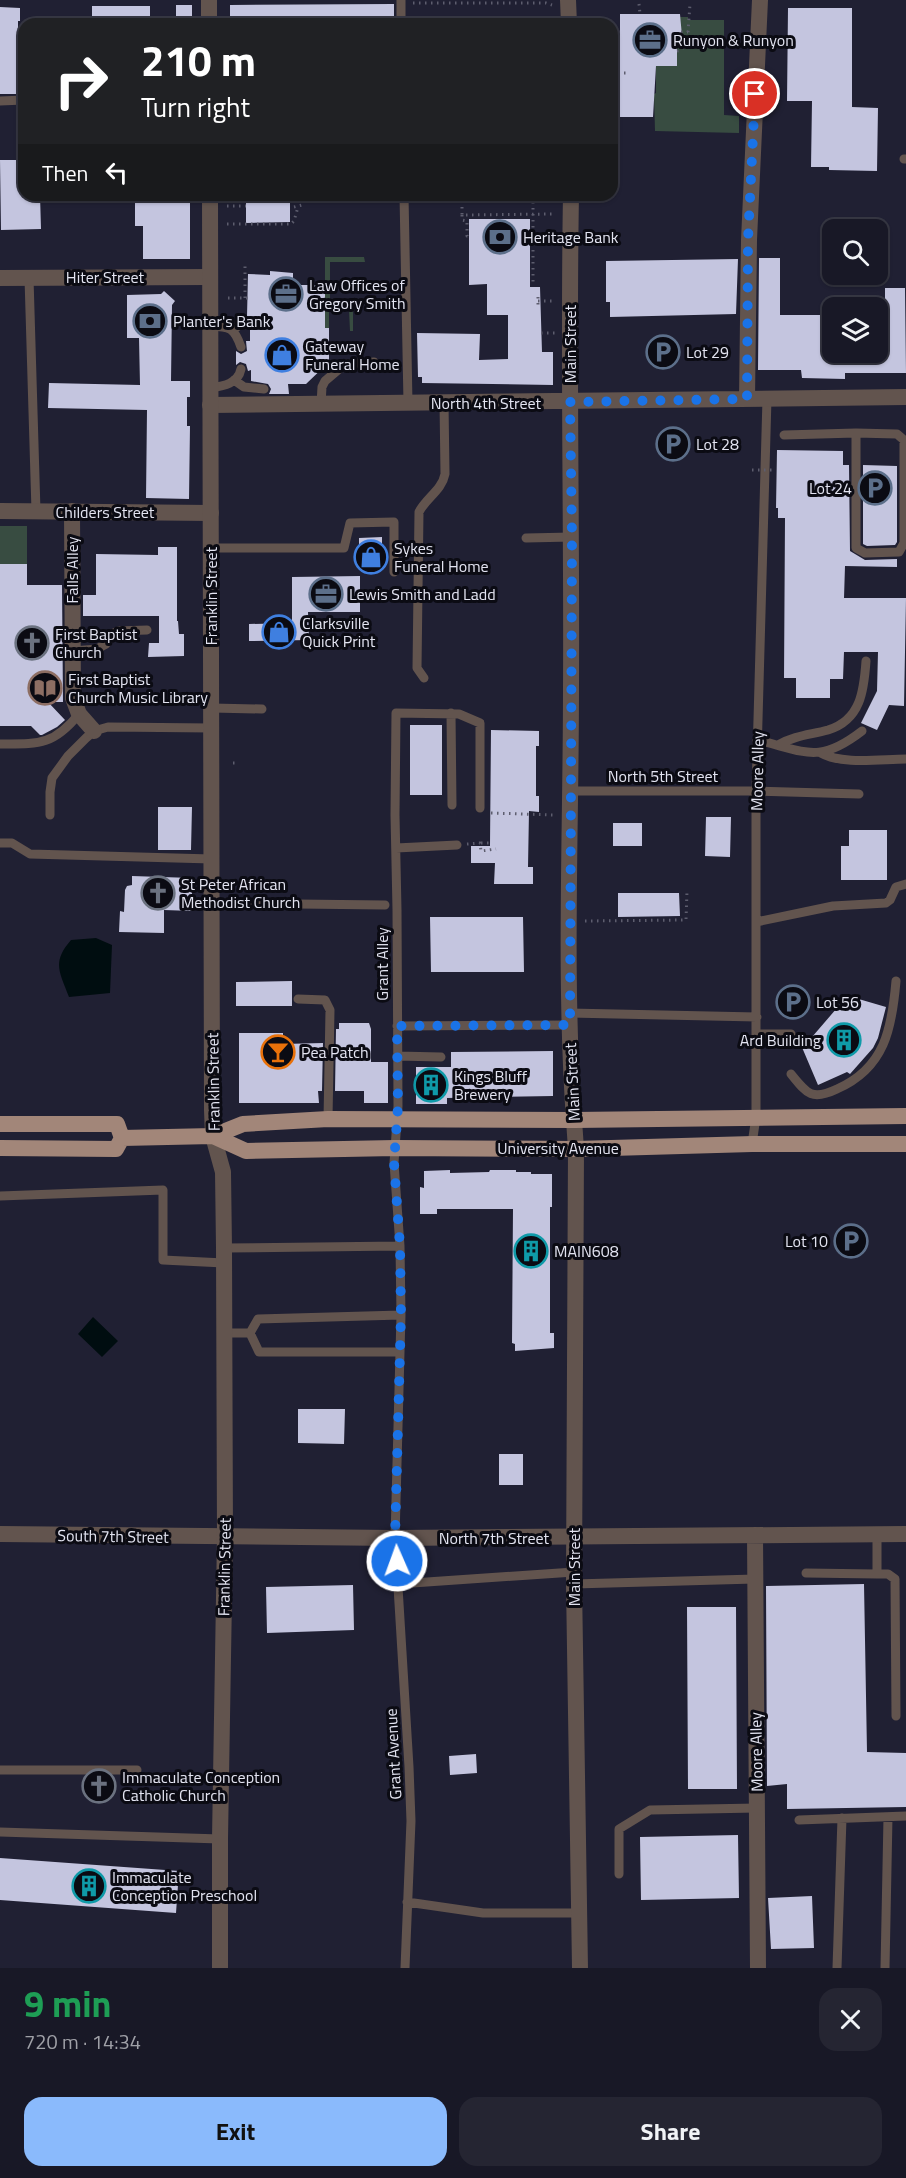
<!DOCTYPE html>
<meta charset="utf-8">
<style>
body{margin:0;font-family:"Titillium Web",sans-serif;background:#252532;color:#f1f3f6;height:100vh;display:flex;flex-direction:column;font-size:22px;white-space:nowrap}
*{box-sizing:border-box;margin:0}
p{font-size:20px;color:#9fa0a7}
.icon{flex:none;width:33px;height:33px;fill:none;stroke:currentColor;stroke-width:2;stroke-linecap:round;stroke-linejoin:round}
.map{position:relative;height:1968px;overflow:hidden}
.panel{display:flex;flex-direction:column;background:#181826;flex:1}
.panel>*{flex:none}
.hud{position:absolute;left:18px;top:18px;width:600px;height:183px;border-radius:18px;box-shadow:0 2px 4px #0004,0 0 0 2px #363743;background:#202124;color:#fff;overflow:hidden}
.tools{position:absolute;left:822px;top:219px;display:grid;gap:12px}
.tools a{display:grid;place-items:center;width:66px;height:66px;border-radius:12px;background:#181826;box-shadow:0 2px 4px #0004,0 0 0 2px #363743;font-size:30px}
.pin{position:absolute;display:grid;place-items:center;width:51px;height:51px;color:#fff;margin:-26px;border:3px solid #fff;border-radius:50%;box-shadow:0 2px 6px #0007}
.me{position:absolute;width:66px;margin:-33px;rotate:358deg;stroke-linejoin:round;filter:drop-shadow(0 0 4px #0008)}
.turn{display:flex;align-items:center;gap:21px;height:126px;padding:0 24px;font-size:27px}
.turn .icon{width:78px;height:78px;stroke-width:2.5}
.turn b{display:block;font-size:42px;line-height:51px}
.then{display:flex;align-items:center;height:57px;padding:0 24px;background:#0003;gap:12px;font-size:22px}
.round{display:grid;place-items:center;flex:none;width:63px;height:63px;border-radius:18px;background:#252532}
.head{display:flex;align-items:center;justify-content:space-between;height:102px;padding:0 24px}
h1{font-size:36px;font-weight:700;line-height:45px;color:#1e9e55}
.cta{display:flex;gap:12px;margin-top:auto;padding:12px 24px}
.cta a{flex:1;height:69px;border-radius:18px;background:#8abafc;color:#111;font-size:24px;font-weight:700;line-height:69px;text-align:center}
.cta a+a{background:#252532;color:#f1f3f6}
.map>svg:first-child{display:block}
.green{fill:#384c41}
.water{fill:#000d10}
.building{fill:#c4c5df}
.lines{fill:none;stroke-linecap:round;stroke-linejoin:round}
.path{stroke:#5d5d6e;stroke-width:3;stroke-dasharray:1.5 4.5;stroke-linecap:butt}
.service{stroke:#62544e;stroke-width:9}
.minor{stroke:#62544e;stroke-width:16}
.tertiary{stroke:#62544e;stroke-width:16}
.primary{stroke:#a28679;stroke-width:16}
.path-bridge{stroke:#5d5d6e;stroke-width:3;stroke-dasharray:1.5 4.5;stroke-linecap:butt}
.route{stroke:#1a73e8;stroke-width:10;stroke-dasharray:0 18}
.labels{text-anchor:middle;dominant-baseline:central;stroke-width:6;stroke-linejoin:round;paint-order:stroke}
.poi-label{font-size:16px;fill:#e3e4f1;stroke:#0b0b13;text-anchor:start}
.street-label{font-size:16px;fill:#e3e4f1;stroke:#0b0b13}
</style>
<div class="map">
<svg width="906" height="1968" viewBox="0 0 906 1968">
<rect width="100%" height="100%" fill="#202033"/>
<path class="green" d="M680,17h8v3h36v95l15,1v17l-84,-2 -1,-37 2,-1v-27h21v-23h2v-7h2z
M325,257h39l1,5h-35v41h23v28h-3l-1,-21h-20v18h-41l37,-25z
M0,526h27v38h-27z"/>
<path class="water" d="M96,938l16,7 -2,48 -41,4c-10,-26 -17,-35 2,-57z
M93,1317l25,24 -16,16 -24,-23z"/>
<path class="building" d="M394,4v20h-164v-19z
M176,5h16v19h-16z
M92,6h58v18h-58z
M0,7l20,1v13h-2v73h-18z
M788,8h64v99l26,1 -1,63 -48,-1v-3h-18l1,-66h-25z
M620,14h60l2,22h-3v7h-2v23h-21l-3,51h-41v-36h5v-6h3z
M0,160h24v35h16l1,34 -40,1z
M135,195h55v64h-47v-33h-8z
M246,195h44v27l-44,1z
M469,219h61v68h10l2,65h11v33l-131,-2v-6h-4l-1,-44 63,1 -1,26 29,-1v-44h-21v-31l-18,1z
M759,258h21v57h52v37h46v-41h7v-23h20l1,85h-61v6l-43,-1 -1,-8h-43z
M738,259l-2,55 -126,3v-15h-4v-41z
M270,271l23,2v12h32v43h4v34l-23,22h-18l1,10h-20l2,-5 -3,-5 -17,-3v-11l-3,1 -2,-7 -6,-2 -4,3v-14l5,3 6,-3 -1,-10h4v-11l17,-1 4,-6 -4,-6 -20,-1 1,-42 22,1z
M164,291l11,10 -3,4 -1,76h19v16h-3v29h3l-1,73 -43,-1 1,-88 -99,-2 1,-25 91,2 -1,-47h-12v-43l34,-1z
M777,450l66,1v14h6l1,86 15,9 32,-1v8l-52,-1 -1,32h62l-2,108 -15,-1 -12,25 -16,-7 16,-32 1,-39h-34l-1,27h-13v19h-34v-20h-12l1,-160h-7v-10h-2z
M863,465l34,1v76l-2,3 -28,1 -4,-2z
M382,537v27l-23,1v-27z
M158,547h19v74h1l1,13h5v22l-36,1 1,-14h10v-27h-76v-21h13v-41l62,1z
M0,564h27v21h35l1,117h-15l17,18 -8,7 -15,8h-2l-9,-9h-31z
M360,576v36h-52l1,28 -60,1v-17l43,-1v-46z
M410,725h32v70h-32z
M491,730l48,1v15h-3v50h3v16l-10,-1 -1,56h5v17h-39l1,-21h-24v-17h19z
M158,807h34l-1,43h-33z
M706,817h25l-1,40 -25,-1z
M613,823h29v23h-29z
M849,830h38v50h-46v-34h8z
M132,876l60,2v33l-28,-1v23l-45,-1 1,-21 4,1 1,-22 2,-4 5,-1z
M618,893h61l1,23 -62,1z
M430,917h93l1,55h-93z
M292,981v25h-56v-24z
M845,995l41,12 -8,31 -5,10 -23,26 -3,-2 -29,13 -17,-40 5,-1 37,-43z
M339,1023h30l2,6v33h17v41h-24v-12h-29l1,-62h3z
M239,1033h44v11l40,-1 -1,48h-4l1,12h-80z
M553,1051v45l-106,2v6h-31v-37h35v-15z
M450,1170v3l39,-1 1,-2h26v2h15v2h21v33h-2v126h4v15l-39,3v-7l-3,-1 1,-134h-76v5h-17v-27l4,1v-17z
M298,1409h47l-1,35 -46,-1z
M499,1454h24v31h-24z
M864,1584l3,168 39,1v54l-119,2v-25l-20,2 -1,-200z
M353,1585l1,45 -87,3 -1,-46z
M687,1607h49l1,182h-49z
M476,1754l1,19 -27,2 -1,-19z
M738,1835l1,63 -98,2 -1,-63z
M0,1858l179,13 -3,42 -176,-13z
M812,1896l2,52 -43,1 -3,-51z"/>
<g class="lines">
<path class="path" d="M413,3h133l6,2
M639,4l1,10
M612,32h8
M681,32h7
M677,51l5,-1 6,-18 2,-28
M612,73h17
M462,195v20l92,-1
M533,202v81
M227,206h19
M294,207l8,-2
M462,215v5l5,1v15h2
M227,224h64l3,-3 4,-14
M538,297v9
M228,298h20
M245,298v-36
M538,301h17
M541,333h14
M233,763h4
M491,813l63,2
M481,843h10
M467,844l13,-1 1,8 15,-2
M585,921l101,-1 1,-29"/>
<path class="service" d="M401,0v24
M0,101l24,-1
M904,159h2
M404,195l4,208
M29,278l7,233
M210,326c20,1 24,1 31,21
M233,330l8,-6 23,-1
M234,380l10,7 20,2
M210,388c13,-2 28,-4 31,-19
M321,404l1,-17 3,-6 20,-17 29,-2
M856,433l41,1 7,6v103l-5,9 -34,1 -9,-5z
M784,435l72,-2
M526,538l46,-1
M211,548h133l6,-25 44,-1v50
M73,651l24,-2 9,-5 6,-10 6,-3 29,-1
M424,678l-7,-10 2,-156c7,-14 23,-22 26,-38l-1,-72
M212,708l50,1
M451,713l1,92
M757,740c48,11 61,25 105,-9
M0,744c38,0 53,2 79,-30
M778,745c18,-10 32,-10 50,-15 33,-10 36,-40 38,-69
M821,753c21,12 60,6 85,6
M571,791h185l103,3
M50,815v-23l2,-14 16,-22 18,-18 8,-7 14,-4 104,1
M0,843h12l18,11 182,5
M396,848l61,-3
M212,903l173,2
M756,922l77,-16 53,-3 4,-3 6,-13 10,-3
M298,999l27,1 5,10 -2,109
M569,1013l188,4
M397,1026l173,-1
M757,1034h34
M397,1056l44,1
M791,1074c16,20 21,27 46,15 48,-21 55,-61 59,-108
M752,1144l4,-27v-326l11,-393
M0,1196l163,-6v70l61,3
M224,1248l176,-2
M224,1333h26
M250,1333l9,19h141
M250,1333l8,-14 143,-4
M877,1534v40h11l7,5 1,137
M806,1573l71,1
M398,1584l176,-12
M574,1584l181,-5
M0,1770h137
M799,1820l107,-4
M0,1832l220,7
M619,1874v-45l31,-19 107,-2
M407,1902l76,11h96
M405,1968l6,-147 -2,-54 -14,-229 6,-223 -1,-69 -6,-83 4,-57 -1,-196 -2,-95 1,-102 63,1 21,9v85
M837,1968l5,-150
M885,1968l3,-151"/>
<path class="minor" d="M568,0l1,24
M571,195c-3,164 1,329 0,493 0,144 -7,289 3,432
M0,278l210,-1
M747,399l2,-159 11,-240
M210,405l696,-8
M0,511l211,2
M72,511l1,187 6,16 15,17
M0,1534l395,4 511,-4
M755,1535l3,433"/>
<path class="tertiary" d="M209,0v24
M210,195l2,915 1,26 10,36 1,76 1,289 -5,302v129
M574,1120l2,29 -2,435 6,384"/>
<path class="primary" d="M0,1124h117l5,14
M213,1136l33,15 149,-3 181,1 176,-5h154
M122,1138l91,-2 30,-12 85,-5 246,1 332,-4
M0,1148l116,1 6,-11"/>
<path class="path-bridge" d="M752,470h24"/>
</g>
<g class="lines">
<path class="route" d="M397,1561l-2,-23 6,-224 -1,-68 -6,-83 4,-57 -1,-80 173,-1 2,-488 -2,-135 177,-3 1,-159 7,-146"/>
</g>
<defs>
<g id="office-ring" transform="scale(1.725)"><circle r="9.5" fill="#0b0b13" stroke="#5c6f8a" stroke-width="1.5"/><path d="M-6-3h4V-5.5h4V-3h4V5H-6ZM-1-4.5V-3h2v-1.5ZM-6 0V1H6V0Z" fill="#5c6f8a"/></g>
<g id="bank-ring" transform="scale(1.725)"><circle r="9.5" fill="#0b0b13" stroke="#5c6f8a" stroke-width="1.5"/><path d="M-6-4H6V4H-6ZM0-2.3a2.3 2.3 0 1 0 0 4.6a2.3 2.3 0 1 0 0-4.6Z" fill="#5c6f8a"/></g>
<g id="parking-ring" transform="scale(1.725)"><circle r="9.5" fill="#0b0b13" stroke="#5c6f8a" stroke-width="1.5"/><path d="M-3.5-5.5H1a3.5 3.5 0 0 1 0 7H-1V5.5H-3.5ZM-1-3.4V-.6H.8a1.4 1.4 0 0 0 0-2.8Z" fill="#5c6f8a"/></g>
<g id="shop-ring" transform="scale(1.725)"><circle r="9.5" fill="#0b0b13" stroke="#3f7fe0" stroke-width="1.5"/><path d="M-5-2.5h2.3a2.7 3.5 0 0 1 5.4 0H5L5.5 6h-11ZM-1.5-2.5h3a1.5 2.3 0 0 0-3 0Z" fill="#3f7fe0"/></g>
<g id="church-ring" transform="scale(1.725)"><circle r="9.5" fill="#0b0b13" stroke="#6b7280" stroke-width="1.5"/><path d="M-1.2-6h2.4v3.5h3.3v2.4h-3.3V6h-2.4V-.1h-3.3v-2.4h3.3Z" fill="#6b7280"/></g>
<g id="library-ring" transform="scale(1.725)"><circle r="9.5" fill="#0b0b13" stroke="#8d6e63" stroke-width="1.5"/><path d="M-6-4Q-3-5.5-.7-3.5V5Q-3 3-6 4ZM6-4Q3-5.5 .7-3.5V5Q3 3 6 4Z" fill="#8d6e63"/></g>
<g id="building-ring" transform="scale(1.725)"><circle r="9.5" fill="#0b0b13" stroke="#0f9aa8" stroke-width="1.5"/><path d="M-4-6H4V6H1V3H-1V6H-4ZM-2.5-4.3h1.7v1.8h-1.7ZM.8-4.3h1.7v1.8H.8ZM-2.5-1h1.7V.8h-1.7ZM.8-1h1.7V.8H.8Z" fill="#0f9aa8"/></g>
<g id="bar-ring" transform="scale(1.725)"><circle r="9.5" fill="#0b0b13" stroke="#e8710a" stroke-width="1.5"/><path d="M-6-5H6L.8 .8V4.5H3.5V6h-7V4.5H-.8V.8Z" fill="#e8710a"/></g>
</defs>
<g fill-rule="evenodd">
<use href="#office-ring" x="650" y="40"/>
<use href="#bank-ring" x="500" y="237"/>
<use href="#office-ring" x="286" y="294"/>
<use href="#bank-ring" x="150" y="321"/>
<use href="#parking-ring" x="663" y="352"/>
<use href="#shop-ring" x="282" y="355"/>
<use href="#parking-ring" x="673" y="444"/>
<use href="#parking-ring" x="875" y="488"/>
<use href="#shop-ring" x="371" y="557"/>
<use href="#office-ring" x="326" y="594"/>
<use href="#shop-ring" x="279" y="632"/>
<use href="#church-ring" x="32" y="643"/>
<use href="#library-ring" x="45" y="688"/>
<use href="#church-ring" x="158" y="893"/>
<use href="#parking-ring" x="793" y="1002"/>
<use href="#building-ring" x="844" y="1040"/>
<use href="#bar-ring" x="278" y="1052"/>
<use href="#building-ring" x="431" y="1085"/>
<use href="#parking-ring" x="851" y="1241"/>
<use href="#building-ring" x="531" y="1251"/>
<use href="#church-ring" x="99" y="1786"/>
<use href="#building-ring" x="89" y="1886"/>
</g>
<g class="labels">
<g class="poi-label">
<text x="673" y="40">Runyon &amp; Runyon</text>
<text x="523" y="237">Heritage Bank</text>
<text x="309" y="285">Law Offices of<tspan x="309" dy="18">Gregory Smith</tspan></text>
<text x="173" y="321">Planter's Bank</text>
<text x="305" y="346">Gateway<tspan x="305" dy="18">Funeral Home</tspan></text>
<text x="686" y="352">Lot 29</text>
<text x="696" y="444">Lot 28</text>
<text x="852" y="488" text-anchor="end">Lot 24</text>
<text x="394" y="548">Sykes<tspan x="394" dy="18">Funeral Home</tspan></text>
<text x="349" y="594">Lewis Smith and Ladd</text>
<text x="302" y="623">Clarksville<tspan x="302" dy="18">Quick Print</tspan></text>
<text x="55" y="634">First Baptist<tspan x="55" dy="18">Church</tspan></text>
<text x="68" y="679">First Baptist<tspan x="68" dy="18">Church Music Library</tspan></text>
<text x="181" y="884">St Peter African<tspan x="181" dy="18">Methodist Church</tspan></text>
<text x="816" y="1002">Lot 56</text>
<text x="821" y="1040" text-anchor="end">Ard Building</text>
<text x="301" y="1052">Pea Patch</text>
<text x="454" y="1076">Kings Bluff<tspan x="454" dy="18">Brewery</tspan></text>
<text x="828" y="1241" text-anchor="end">Lot 10</text>
<text x="554" y="1251">MAIN608</text>
<text x="122" y="1777">Immaculate Conception<tspan x="122" dy="18">Catholic Church</tspan></text>
<text x="112" y="1877">Immaculate<tspan x="112" dy="18">Conception Preschool</tspan></text>
</g>
<g class="street-label">
<text x="105" y="277">Hiter Street</text>
<text transform="translate(570 344) rotate(-90)">Main Street</text>
<text x="486" y="403">North 4th Street</text>
<text x="105" y="512">Childers Street</text>
<text transform="translate(72 570) rotate(-90)">Falls Alley</text>
<text transform="translate(211 596) rotate(-90)">Franklin Street</text>
<text transform="translate(757 771) rotate(-89)">Moore Alley</text>
<text x="663" y="776">North 5th Street</text>
<text transform="translate(382 964) rotate(-90)">Grant Alley</text>
<text transform="translate(213 1082) rotate(-91)">Franklin Street</text>
<text transform="translate(572 1082) rotate(-93)">Main Street</text>
<text x="558" y="1148">University Avenue</text>
<text transform="translate(113 1536) rotate(1)">South 7th Street</text>
<text x="494" y="1538">North 7th Street</text>
<text transform="translate(224 1567) rotate(-89)">Franklin Street</text>
<text transform="translate(574 1567) rotate(-90)">Main Street</text>
<text transform="translate(756 1752) rotate(-91)">Moore Alley</text>
<text transform="translate(393 1754) rotate(-93)">Grant Avenue</text>
</g>
</g>
</svg>
<div class="tools">
<a><svg class="icon" aria-label="search" viewBox="0 0 24 24"><circle cx="10" cy="10" r="6"/><path d="M15 15l6 6"/></svg></a>
<a><svg class="icon" aria-label="layers" viewBox="0 0 24 24"><path d="M12 4l9 5-9 5-9-5zM3 14l9 5 9-5"/></svg></a>
</div>
<div class="pin" style="left:755px;top:94px;background:#d93025"><svg class="icon" aria-label="arrive" viewBox="0 0 24 24"><path d="M6 21V4h12l-3 4 3 4H6"/></svg></div>
<svg class="me" style="left:397px;top:1561px" viewBox="-20 -20 40 40"><circle r="17" fill="#1a73e8" stroke="#fff" stroke-width="3"/><path d="M0-11L8 9 0 5-8 9z" fill="#fff"/></svg>
<div class="hud">
<div class="turn"><svg class="icon" aria-label="right" viewBox="0 0 24 24"><path d="M7 20v-9h11M14 6l5 5-5 5"/></svg><div><b>210 m</b>Turn right</div></div>
<div class="then">Then<svg class="icon" aria-label="left" viewBox="0 0 24 24"><path d="M17 20v-9H6M10 6l-5 5 5 5"/></svg></div>
</div>
</div>
<section class="panel">
<div class="head"><div><h1>9 min</h1><p>720 m · 14:34</p></div><a class="round"><svg class="icon" aria-label="close" viewBox="0 0 24 24"><path d="M6 6l12 12M18 6L6 18"/></svg></a></div>
<div class="cta"><a>Exit</a><a>Share</a></div>
</section>
